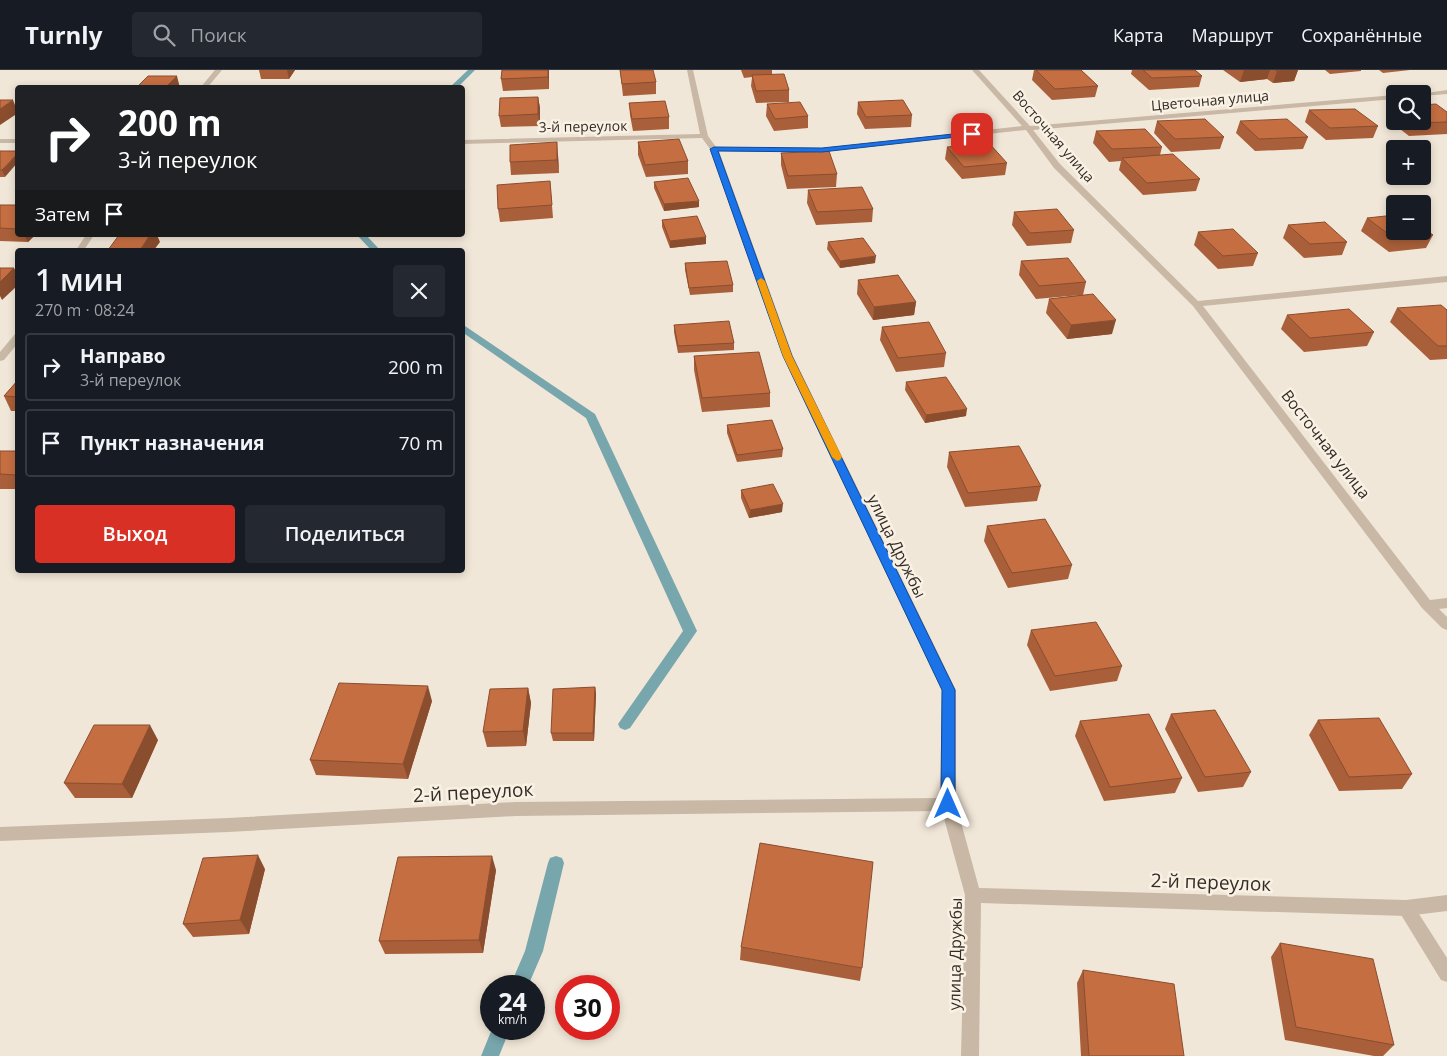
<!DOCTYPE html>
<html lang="ru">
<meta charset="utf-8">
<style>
body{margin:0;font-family:"Open Sans",sans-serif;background:#242831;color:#f1f3f6;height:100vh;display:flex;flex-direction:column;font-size:19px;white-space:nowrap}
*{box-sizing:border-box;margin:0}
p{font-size:16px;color:#9ea1a6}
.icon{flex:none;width:28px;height:28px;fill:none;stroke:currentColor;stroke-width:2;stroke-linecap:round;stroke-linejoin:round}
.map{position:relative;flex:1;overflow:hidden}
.drawer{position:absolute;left:15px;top:178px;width:450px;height:325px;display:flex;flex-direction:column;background:#171b24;border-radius:5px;box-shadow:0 2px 8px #0003}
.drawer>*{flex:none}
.banner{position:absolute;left:15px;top:15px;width:450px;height:152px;border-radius:5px;box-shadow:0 2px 8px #0003;background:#202124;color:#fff;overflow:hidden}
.fabs{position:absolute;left:1386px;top:15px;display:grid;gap:10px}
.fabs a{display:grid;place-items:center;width:45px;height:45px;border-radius:5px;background:#171b24;box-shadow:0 2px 8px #0003;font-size:25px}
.speed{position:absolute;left:480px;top:905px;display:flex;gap:10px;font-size:25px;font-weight:700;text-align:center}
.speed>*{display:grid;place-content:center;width:65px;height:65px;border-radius:50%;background:#171b24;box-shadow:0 2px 8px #0003;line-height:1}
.speed small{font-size:12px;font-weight:400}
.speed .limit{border:8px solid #d22;background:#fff;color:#111}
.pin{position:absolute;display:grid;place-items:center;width:42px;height:42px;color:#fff;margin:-21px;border-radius:10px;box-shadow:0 2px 8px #0006}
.me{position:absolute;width:55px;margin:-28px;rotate:0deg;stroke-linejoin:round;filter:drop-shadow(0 0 4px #0008)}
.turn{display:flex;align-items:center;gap:18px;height:105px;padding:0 20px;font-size:22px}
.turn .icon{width:65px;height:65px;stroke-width:2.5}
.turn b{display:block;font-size:35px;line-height:42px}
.then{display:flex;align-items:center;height:48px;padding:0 20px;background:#0003;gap:10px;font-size:19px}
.round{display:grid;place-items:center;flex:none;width:52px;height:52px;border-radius:5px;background:#242831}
.overview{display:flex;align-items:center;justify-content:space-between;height:85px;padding:0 20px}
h1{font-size:30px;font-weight:600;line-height:38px}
.cta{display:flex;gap:10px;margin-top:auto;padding:10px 20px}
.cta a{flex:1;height:58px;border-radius:5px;background:#d93025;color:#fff;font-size:20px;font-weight:600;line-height:58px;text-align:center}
.cta a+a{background:#242831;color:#f1f3f6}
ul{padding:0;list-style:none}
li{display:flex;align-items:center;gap:15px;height:68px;margin:0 10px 8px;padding:0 10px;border:2px solid #363941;border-radius:5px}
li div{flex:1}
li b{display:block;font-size:19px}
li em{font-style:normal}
header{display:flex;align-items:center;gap:30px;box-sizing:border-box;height:70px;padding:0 25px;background:#171b24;border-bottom:1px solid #363941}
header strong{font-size:24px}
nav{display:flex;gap:28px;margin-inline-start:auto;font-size:18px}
.search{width:350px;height:45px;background:#242831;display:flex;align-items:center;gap:12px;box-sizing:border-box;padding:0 18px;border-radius:5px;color:#9ea1a6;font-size:19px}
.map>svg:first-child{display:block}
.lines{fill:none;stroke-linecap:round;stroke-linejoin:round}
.stream{fill:#78a6ad;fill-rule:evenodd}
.lane{fill:#c8b8a5;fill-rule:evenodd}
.street{fill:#c8b8a5;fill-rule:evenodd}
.wall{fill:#a95f39}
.shaded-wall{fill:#8a4d2e}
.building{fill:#c56e42;stroke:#8a4d2e}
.route{fill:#1a73e8;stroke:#114b97}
.slow{fill:#f59e0b}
.labels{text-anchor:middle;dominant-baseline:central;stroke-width:5;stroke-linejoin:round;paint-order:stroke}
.far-street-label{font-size:14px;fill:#342c26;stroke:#f9f1e4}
.street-label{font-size:16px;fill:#342c26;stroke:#f9f1e4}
.near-street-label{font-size:19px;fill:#342c26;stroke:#f9f1e4}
</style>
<header>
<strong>Turnly</strong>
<div class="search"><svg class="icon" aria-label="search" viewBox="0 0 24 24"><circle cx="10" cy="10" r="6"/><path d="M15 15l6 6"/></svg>Поиск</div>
<nav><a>Карта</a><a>Маршрут</a><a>Сохранённые</a></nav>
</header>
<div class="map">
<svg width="1447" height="986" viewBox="0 0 1447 986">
<rect width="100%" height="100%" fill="#f1e7d8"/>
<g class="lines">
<path class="stream" d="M468,0h7l-18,18h-8z
M357,165h9l14,15h-9z
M462,254l133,90 102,217 -67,97 -5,2 -5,-2 -2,-4 65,-93 -97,-213 -124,-86z
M556,786l6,2 2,5 -21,88 -15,35h-18l15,-35 23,-88 2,-5z
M492,959h18l-11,27h-18z"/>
<path class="lane" d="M1406,830l6,3 35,55v24l-6,-2 -41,-67 -2,-5 2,-5z"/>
<path class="street" d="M215,0h7l-15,18h-7z
M687,0h6l15,66 8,11 106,1 200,-22 -50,-56h7l51,56 365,-31v4l-362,31 27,34 138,137 249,-25v6l-244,24 227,294 17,-2v10l-8,1 8,8v13l-5,-2 -20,-20 -229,-302 -139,-138 -28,-38 -204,22 -103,-1 74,205 163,334v114l23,84 427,12 41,-5v16l-41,5 -425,-13 -2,153h-18l4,-161 -23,-84 -426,5 -288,16 -228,9v-14l228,-9 288,-16 424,-4 2,-108 -159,-334 -73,-207 -8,-11 -240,6v-4l238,-6z
M1447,20v4l-25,2v-2h-3z
M0,69h18v4h-18z
M86,165h8l-10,15h-8z
M18,263v10l-14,17 -4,1v-9l15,-18z"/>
</g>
<path class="wall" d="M259,0h36l-6,9h-28z
M502,0h47v19l-46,2 -2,-12z
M620,0l36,12v12l-33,2z
M741,0h31v4l17,16v12l-33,1 -5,-17 1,-9 -8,1z
M1034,0h47l17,16 -3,11 -43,3 -20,-20z
M1132,0h63l7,6 -3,11 -50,3 -18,-16z
M1223,0h75l-4,11 -21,2 -6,-4 -27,3z
M1325,0h36v1l-31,3z
M1379,0h31l-27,3z
M148,6l32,12h-42v-2z
M538,27l2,11v18l-39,1 -2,-11z
M858,32l54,13 -1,12 -46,2 -8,-15z
M629,33l40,14v12l-36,2 -3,-16z
M767,34l41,12v12l-34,3 -8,-15z
M1391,36h4v15h27l25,-9v22l-38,2 -23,-18z
M1309,40l69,16 -5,12 -47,2 -21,-18z
M1157,51l67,16 -4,12 -49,3 -17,-19z
M1240,51l68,16 -5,12 -48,2 -19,-18z
M1096,61l66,16 -2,8 40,24 -4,12 -53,4 -24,-25 2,-9 -12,1 -16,-19z
M638,72l50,19v13l-42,3 -8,-22z
M947,77l60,16 -2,12 -43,4 -17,-20z
M0,81l5,26h-5z
M781,83l56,21 -1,13 -49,2 -6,-24z
M558,85l1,18 -48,2 -1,-13z
M550,111l3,37 -53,4 -2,-13z
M654,112l45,25 -35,4 -10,-23z
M808,120l65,19 -1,13 -56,3 -9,-22z
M0,135h18v30h17l-7,7 -28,-1z
M1014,142l60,18 -3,13 -44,3 -15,-21z
M1367,148l66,17 -7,13 -37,4 -28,-21z
M662,150l44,24 -36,4 -8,-21z
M1288,155l59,17 -5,13 -38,3 -21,-20z
M1198,162l60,21 -5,13 -35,3 -24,-24z
M828,172l47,21 -35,5 -13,-19z
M1021,191l65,21 -3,13 29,39 -45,5 -21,-26 3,-14 32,-4 -45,4 -17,-24z
M685,193l48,22v7l-43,3 -5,-25z
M858,210l58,22 -2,13 -41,5 -16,-26z
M1397,238l50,2v49l-17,1 -40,-38z
M1287,245l87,17 -7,14 -63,6 -23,-23z
M674,255l60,18v7l-56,3 -4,-21z
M882,257l64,26 -2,14 -48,5 -16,-32z
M694,286l76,37v14l-68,5 -8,-42z
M18,310v31h-7l-7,-15z
M906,312l60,34 -41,7 -20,-33z
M727,355l56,24 -1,8 -45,5 -10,-29z
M0,381h18v38h-18z
M949,382l92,34 -4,15 -72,6 -18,-40z
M741,420l41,22 -33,6 -8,-20z
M987,456l85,39 -4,14 -60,9 -24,-47z
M1031,560l91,36 -5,15 -67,10 -23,-46z
M595,617l1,7 -2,47h-41l-2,-8z
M528,618l3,15 -5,43 -39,1 -4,-15z
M432,631l-24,78 -92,-4 -6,-15z
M1171,644l80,58 -8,15 -45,5 -33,-63z
M1318,650l94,54 -10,15 -63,2 -30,-56z
M1080,651l102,57 -7,15 -71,8 -29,-65z
M158,670l-26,58h-57l-11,-15z
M265,799l-16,65 -56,3 -10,-13z
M496,800l-13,83 -98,1 -6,-13z
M1280,873l114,102 -11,11h-9l-89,-16 -14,-83z
M741,877l121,21 -2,13 -120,-21z
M1083,900l101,86h-103l-4,-73z"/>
<path class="shaded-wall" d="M287,0h8l-6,9z
M548,0h1v19l-1,-12z
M1244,0h26l-3,9 -27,3z
M1291,0h7l-4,11 -21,2 4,-12z
M177,6l3,12h-13v-2z
M538,27l2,11v18l-2,-12z
M13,30l5,13 -18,12v-16z
M557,72l1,13 1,18 -2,-13z
M18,83v9l-13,15 -3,-7z
M699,131v6l-35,4v-7z
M24,165h11l-7,7z
M150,165h7l3,7 -6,8h-14z
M706,167v7l-36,4v-7z
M876,186l-1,7 -35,5v-7z
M14,198l4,7v10l-16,15 -2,-4v-14z
M916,232l-2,13 -41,5 1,-13z
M1116,250l-4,14 -45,5 4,-14z
M967,339l-1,7 -41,7 1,-8z
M18,401v9l-3,-5z
M783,434l-1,8 -33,6 1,-8z
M428,616l4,15 -24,78 -5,-15z
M595,617l1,7 -2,47 -1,-8z
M528,618l3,15 -5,43 -3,-15z
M150,655l8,15 -26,58 -10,-14z
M258,785l7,14 -16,65 -9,-14z
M492,786l4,14 -13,83 -4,-13z"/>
<path class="building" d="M502,0h46v7l-47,2z
M620,0h33l3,12 -34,2z
M1036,0h45l17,16 -43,3z
M1143,0h52l7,6 -50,2z
M1275,0h16l-14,1z
M784,4l5,16 -33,1 -4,-16z
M148,6h29l-10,10h-29z
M538,27v17l-39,2 1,-18z
M0,30h13l-13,9z
M903,30l9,15 -46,2 -8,-15z
M665,31l4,16 -37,2 -3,-16z
M800,32l8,14 -33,3 -8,-15z
M1436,34l11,8v10l-33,1 -3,-2h11v-16z
M1355,39l23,17 -48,2 -21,-18z
M1205,49l19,18 -49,2 -18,-18z
M1287,49l21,18 -49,2 -19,-18z
M1145,59l17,18 -50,2 -16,-18z
M679,69l9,22 -43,4 -7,-23z
M557,72v18l-47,2v-17z
M989,73l18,20 -43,4 -17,-20z
M0,81h18v2l-16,17h-2z
M829,81l8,23 -49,2 -7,-23z
M1173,84l27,25 -53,4 -25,-25z
M688,108l11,23 -35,3 -10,-22z
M550,111l2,24 -54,4 -1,-24z
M862,117l11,22 -56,3 -9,-22z
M0,135h18v24l-18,-1z
M1057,139l17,21 -44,3 -16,-21z
M1395,145v16h27v-4l11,8 -38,4 -28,-21z
M697,146l9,21 -36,4 -8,-21z
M1325,152l22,20 -37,2 -22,-19z
M1233,159l25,24 -35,3 -25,-24z
M119,165h31l-10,15h-32z
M863,168l13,18 -36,5 -12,-19z
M1068,188l18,24 -47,4 -18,-25z
M727,191l6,24 -44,3 -4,-25z
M0,198h14l-14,14z
M898,205l18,27 -42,5 -16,-27z
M1093,224l23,26 -45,5 -22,-26z
M1441,235l6,5v36h-9l-41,-38z
M1349,239l25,23 -64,6 -23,-23z
M729,251l5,22 -56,3 -4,-21z
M929,252l17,31 -48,5 -16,-31z
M759,282l11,41 -68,5 -8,-42z
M946,307l21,32 -41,6 -20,-33z
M18,310v17l-14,-1z
M772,350l11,29 -46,6 -10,-30z
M1019,376l22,40 -73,7 -19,-41z
M0,381h18v20l-3,4 -15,-1z
M773,414l10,20 -33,6 -9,-20z
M1045,449l27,46 -60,8 -25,-47z
M1096,552l26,44 -67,10 -24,-46z
M339,613l89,3 -25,78 -93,-4z
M595,617l-2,46h-42l2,-44z
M528,618l-5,43 -40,1 7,-43z
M1215,640l36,62 -46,5 -34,-63z
M1149,644l33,64 -72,9 -30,-66z
M1379,648l33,56 -63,3 -31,-57z
M94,655h56l-28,59 -58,-1z
M760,773l113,19 -11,106 -121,-21z
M258,785l-18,65 -57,4 20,-66z
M492,786l-13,84 -100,1 19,-84z
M1280,873l93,16 21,86 -98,-18z
M1083,900l91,14 10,72h-95z"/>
<path class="route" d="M972,62l2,3 -152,17 -104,-1 74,205 163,334v114l-2,4h-10l-2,-4 1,-114 -159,-334 -73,-207 4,-2 108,1z"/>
<path class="slow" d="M761,208l4,3 27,75 50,101 -2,3 -3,1 -5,-4 -49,-101 -26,-75z"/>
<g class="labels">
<g class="far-street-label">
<text transform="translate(1210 30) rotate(-5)">Цветочная улица</text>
<text transform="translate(583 56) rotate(-1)">3-й переулок</text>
<text transform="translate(1054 66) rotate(49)">Восточная улица</text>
</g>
<g class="street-label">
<text transform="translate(1326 374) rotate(52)">Восточная улица</text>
<text transform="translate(897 476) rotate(64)">улица Дружбы</text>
<text transform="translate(955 884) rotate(-89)">улица Дружбы</text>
</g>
<g class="near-street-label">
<text transform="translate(473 722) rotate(-3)">2-й переулок</text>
<text transform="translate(1211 812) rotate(2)">2-й переулок</text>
</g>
</g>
</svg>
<div class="fabs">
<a><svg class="icon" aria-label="search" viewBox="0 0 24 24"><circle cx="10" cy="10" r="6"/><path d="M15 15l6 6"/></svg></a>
<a>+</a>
<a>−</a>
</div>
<div class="speed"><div>24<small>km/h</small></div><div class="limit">30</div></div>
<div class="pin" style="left:972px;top:64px;background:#d93025"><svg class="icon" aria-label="arrive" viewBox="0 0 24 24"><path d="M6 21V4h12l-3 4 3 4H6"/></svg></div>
<svg class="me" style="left:948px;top:734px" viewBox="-20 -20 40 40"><path d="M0-17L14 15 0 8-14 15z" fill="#1a73e8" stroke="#fff" stroke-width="4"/></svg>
<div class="banner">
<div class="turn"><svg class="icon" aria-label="right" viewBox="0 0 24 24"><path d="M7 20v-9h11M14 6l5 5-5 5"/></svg><div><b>200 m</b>3-й переулок</div></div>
<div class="then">Затем<svg class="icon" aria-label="arrive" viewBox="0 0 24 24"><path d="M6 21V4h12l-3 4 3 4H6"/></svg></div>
</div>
<section class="drawer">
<div class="overview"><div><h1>1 мин</h1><p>270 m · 08:24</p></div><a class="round"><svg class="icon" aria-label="close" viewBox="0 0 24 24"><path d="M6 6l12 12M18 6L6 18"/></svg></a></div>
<ul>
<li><svg class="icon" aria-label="right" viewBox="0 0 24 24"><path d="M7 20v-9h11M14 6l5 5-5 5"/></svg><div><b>Направо</b><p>3-й переулок</p></div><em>200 m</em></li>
<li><svg class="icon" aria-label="arrive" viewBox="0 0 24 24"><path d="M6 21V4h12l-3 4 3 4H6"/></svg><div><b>Пункт назначения</b></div><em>70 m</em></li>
</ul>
<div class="cta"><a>Выход</a><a>Поделиться</a></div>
</section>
</div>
